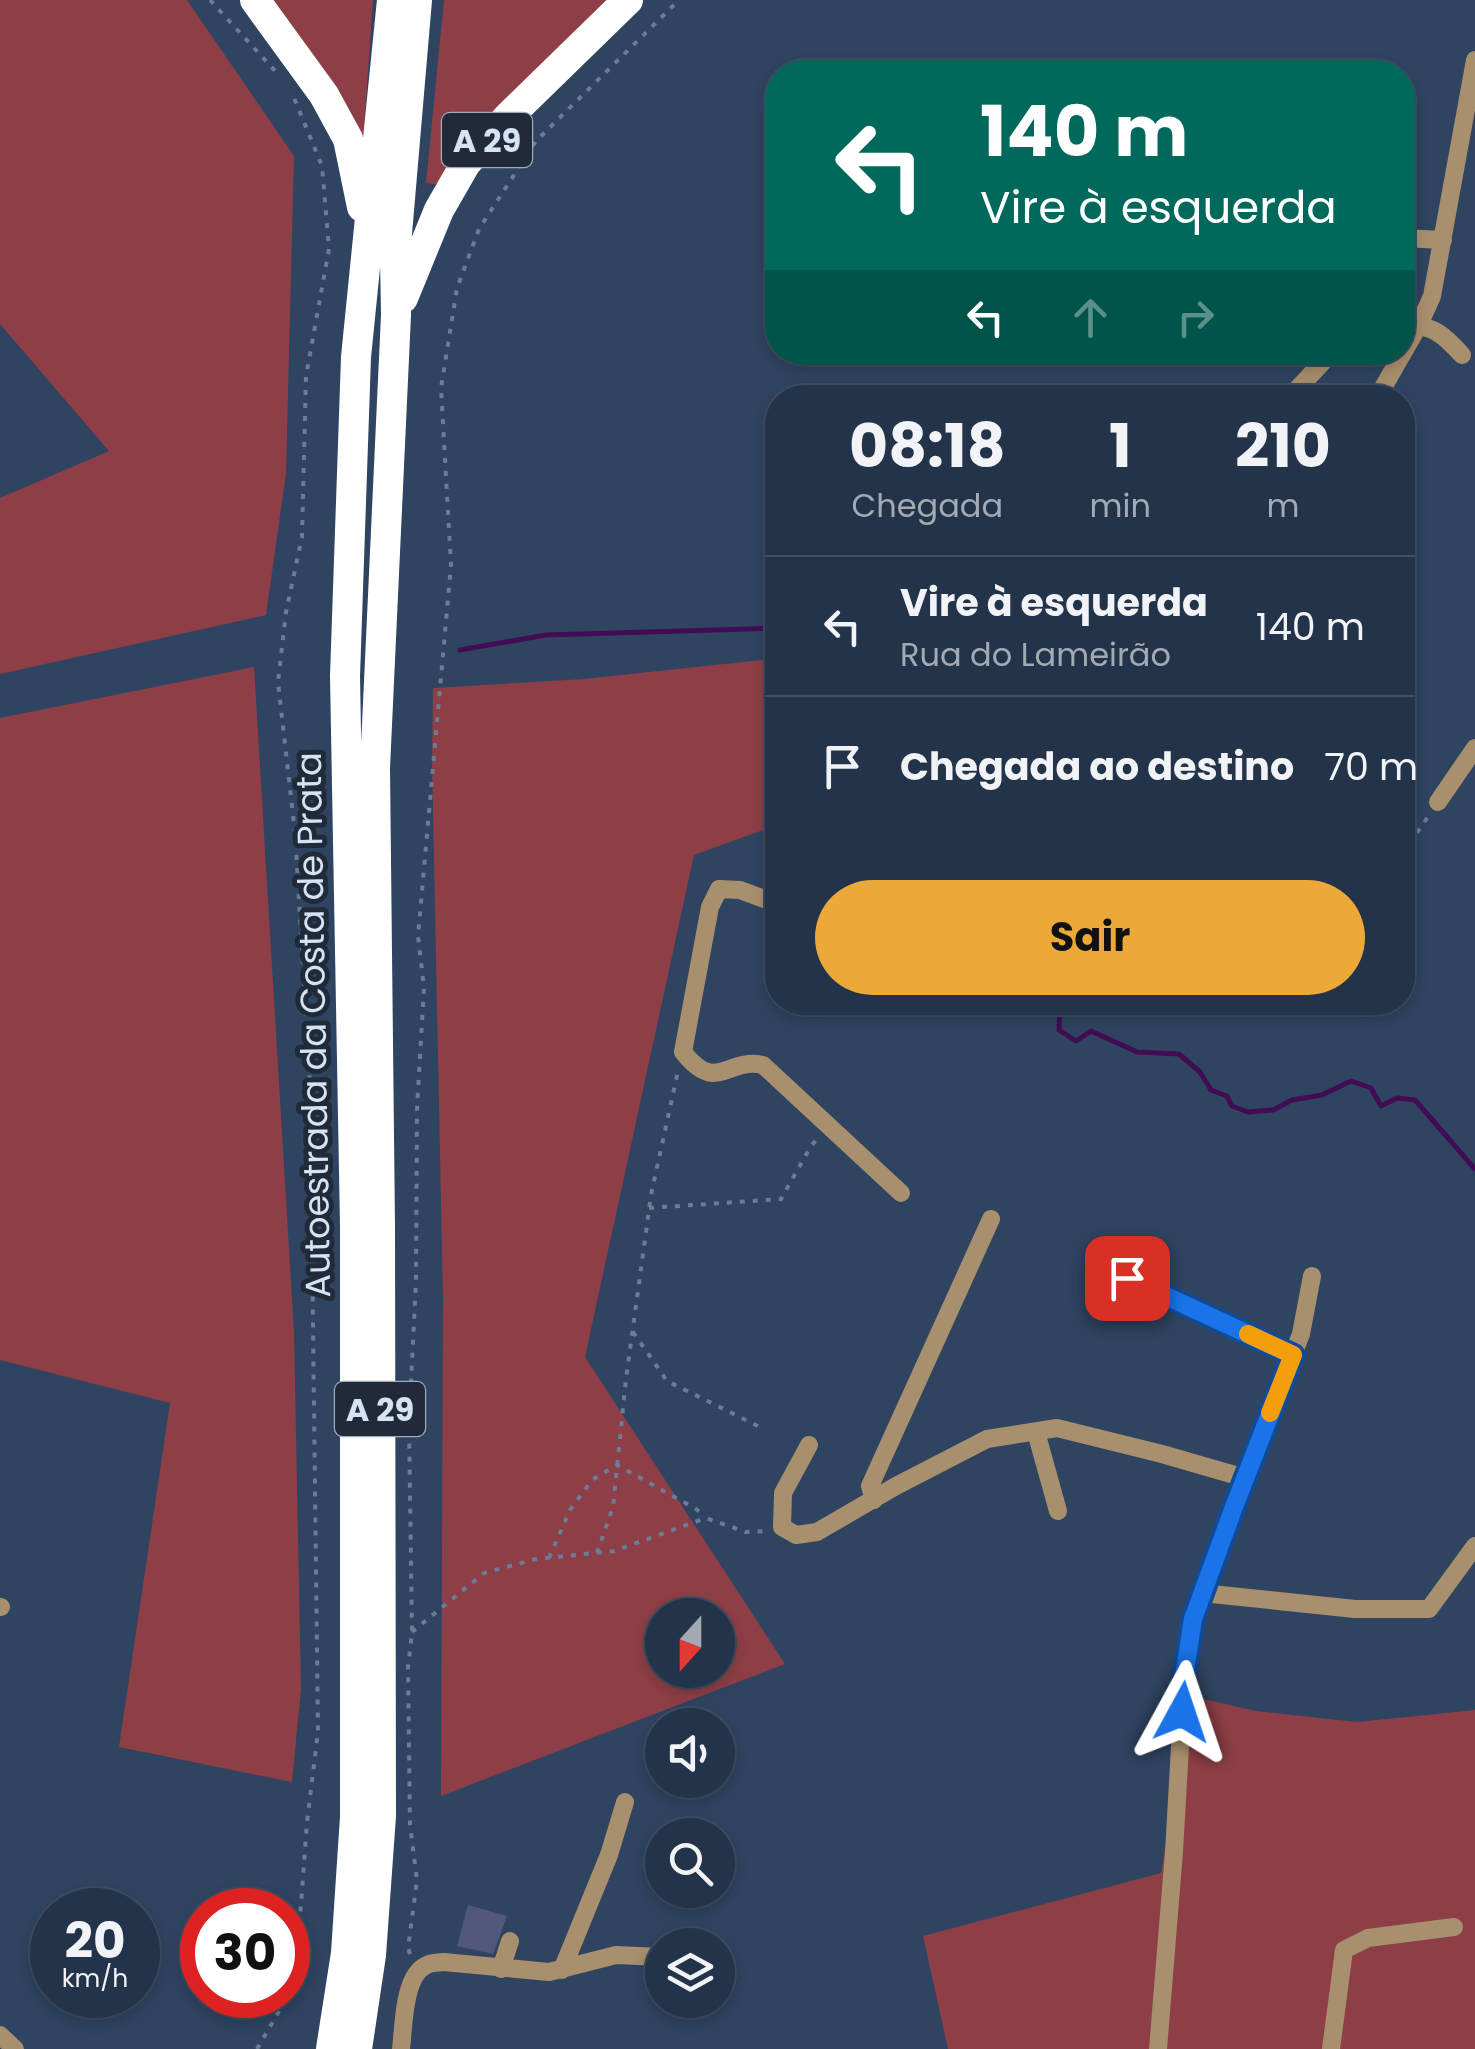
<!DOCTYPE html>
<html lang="pt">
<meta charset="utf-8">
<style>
body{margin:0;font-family:Poppins,sans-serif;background:#2f3f53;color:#f1f3f6;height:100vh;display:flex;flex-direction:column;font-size:38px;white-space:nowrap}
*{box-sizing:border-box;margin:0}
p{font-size:32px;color:#a3aab4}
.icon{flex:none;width:55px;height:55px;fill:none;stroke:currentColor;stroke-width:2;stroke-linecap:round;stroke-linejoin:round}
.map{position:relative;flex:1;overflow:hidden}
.details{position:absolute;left:765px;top:385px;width:650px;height:630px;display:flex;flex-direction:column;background:#233349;border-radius:40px;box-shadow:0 5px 15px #0003,0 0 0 2px #404e61}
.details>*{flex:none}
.guide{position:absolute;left:765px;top:60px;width:650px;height:305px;border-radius:40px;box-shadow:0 5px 15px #0003,0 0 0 2px #404e61;background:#00695c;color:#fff;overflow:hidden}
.needle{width:65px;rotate:201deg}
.controls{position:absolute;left:645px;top:1598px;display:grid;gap:20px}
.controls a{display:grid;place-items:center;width:90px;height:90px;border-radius:50%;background:#233349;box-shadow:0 5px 15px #0003,0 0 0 2px #404e61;font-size:50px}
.speed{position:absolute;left:30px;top:1888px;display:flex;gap:20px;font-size:50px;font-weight:700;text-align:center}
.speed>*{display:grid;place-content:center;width:130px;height:130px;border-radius:50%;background:#233349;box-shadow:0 5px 15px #0003,0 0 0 2px #404e61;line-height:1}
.speed small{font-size:25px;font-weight:400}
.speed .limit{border:15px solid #d22;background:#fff;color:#111}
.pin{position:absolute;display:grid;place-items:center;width:85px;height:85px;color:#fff;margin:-42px;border-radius:20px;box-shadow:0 5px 15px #0006}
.me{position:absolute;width:110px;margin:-55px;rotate:5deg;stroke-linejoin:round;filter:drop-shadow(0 0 8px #0008)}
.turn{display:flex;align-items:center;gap:35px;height:210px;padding:0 50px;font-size:45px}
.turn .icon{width:130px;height:130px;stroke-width:2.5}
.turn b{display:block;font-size:70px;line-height:85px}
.lanes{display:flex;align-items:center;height:95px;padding:0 50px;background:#0003;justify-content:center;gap:50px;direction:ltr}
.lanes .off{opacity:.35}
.eta{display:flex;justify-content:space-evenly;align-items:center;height:170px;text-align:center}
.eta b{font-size:60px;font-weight:700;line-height:70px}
.action{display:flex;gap:20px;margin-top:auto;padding:20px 50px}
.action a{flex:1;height:115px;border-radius:60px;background:#eca93a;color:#111;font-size:40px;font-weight:700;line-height:115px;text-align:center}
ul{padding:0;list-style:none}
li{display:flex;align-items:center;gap:30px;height:140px;padding:0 50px;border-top:2px solid #404e61}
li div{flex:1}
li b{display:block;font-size:38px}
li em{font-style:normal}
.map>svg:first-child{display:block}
.green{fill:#8e3e46;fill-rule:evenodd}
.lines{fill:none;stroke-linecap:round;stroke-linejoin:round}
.stream{stroke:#420c54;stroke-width:5}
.building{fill:#52587b}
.path{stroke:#6b7d96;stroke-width:4;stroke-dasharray:5 8;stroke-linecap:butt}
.minor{stroke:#a88f6d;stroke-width:18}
.highway{stroke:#fff;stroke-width:30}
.route-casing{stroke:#114b97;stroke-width:25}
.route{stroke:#1a73e8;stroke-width:18}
.slow{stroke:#f59e0b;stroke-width:18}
.labels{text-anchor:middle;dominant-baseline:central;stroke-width:10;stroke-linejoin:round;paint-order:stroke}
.shield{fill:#212a38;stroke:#a0acbc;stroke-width:2.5}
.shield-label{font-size:32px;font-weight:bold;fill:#d6e3f5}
.street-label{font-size:35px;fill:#d6e3f5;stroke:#212a38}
</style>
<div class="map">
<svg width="1475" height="2049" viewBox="0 0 1475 2049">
<rect width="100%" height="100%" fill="#2f4461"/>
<path class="green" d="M0,0h187l107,156 -8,317 -20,142 -266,59v-176l109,-47 -109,-127z
M270,0h103l-11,158z
M444,0h168l-172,185 -14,-2z
M772,659l6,2 -1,164 -83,30 -109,502 200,307 -344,132 2,-496 -11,-537 1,-75 151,-9zM718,1615v55h-56v-55z
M254,667l40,665 7,357 -9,93 -173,-35 51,-344 -170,-43v-642z
M1190,1696l66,15 101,11 118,-12v339h-527l-25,-113 238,-63z"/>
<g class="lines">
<path class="stream" d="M460,650l86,-15 232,-7
M1060,1002l-1,28 17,11 15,-10 46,21 42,2 21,18 11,18 16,6 5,10 16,6 25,-2 19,-10 30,-5 29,-14 20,7 10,18 16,-8 18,2 60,69"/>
</g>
<path class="building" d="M468,1905l39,11 -14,38 -36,-8z"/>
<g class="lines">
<path class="path" d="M210,0l67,73
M1402,854l28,-40
M649,1208l132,-9 30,-53 8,-9
M633,1332l34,49 93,46
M597,1553l16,-46 13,-128 25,-184 27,-124
M549,1558l21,-48 22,-30 25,-15 79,44 9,7
M412,1632l72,-59 52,-14 78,-8 92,-33 40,14 20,-1
M410,1954l-2,-6 9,-68 -7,-55 -2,-158 4,-35 -3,-208 7,-144 1,-172 7,-120 -6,-52 33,-371 -10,-177 16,-100 22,-59 57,-88 143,-141
M288,1988l9,-29 10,-137 11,-90 -8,-649 -15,-250 -17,-151 8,-70 16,-75 4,-161 23,-127 -7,-83 -30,-73
M257,2049l25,-43 3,-11"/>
<path class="minor" d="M1402,238l41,2
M1402,328c29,-6 42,7 60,27
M1289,398l43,-46
M1377,398l42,-73 13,-29 43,-236
M1438,802l37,-54
M778,904l-38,-14 -21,-1 -9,18 -27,145c34,43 43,5 80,13l138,128
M1114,1295l13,-17 166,77
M1036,1432l22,79
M809,1445l-26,48 -1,34 14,8 21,-3 79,-46 91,-47 70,-11 105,26 83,24
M874,1500l-4,-14 121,-267
M1202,1593l153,16h74l46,-63
M0,1607h1
M501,1969l9,-28
M562,1970l47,-115 16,-53
M0,2035l15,14
M401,2049c3,-23 2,-74 26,-84 5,-3 11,-2 17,-3l105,10 67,-17 46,2
M1158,2049l16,-197 10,-175 9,-58 40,-112 68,-173 11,-58
M1331,2049l13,-99 24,-12 86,-11"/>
<path class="highway" d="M255,0l69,95 24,44 14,68
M403,298l36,-88 27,-47 43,-47 119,-116
M331,2049l15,-96 9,-136v-591l-10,-550 11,-319 36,-357
M357,2049l14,-94 10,-139 -1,-589 -5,-459 21,-453 -1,-58 22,-257"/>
</g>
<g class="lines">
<g class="route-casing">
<path id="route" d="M1127,1278l166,77 -59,152 -41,112 -9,58 -2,35"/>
</g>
<use href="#route" class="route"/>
<path class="slow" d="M1248,1334l45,21 -23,58"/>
</g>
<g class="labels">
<g class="shield">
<rect x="442" y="113" width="90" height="54" rx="8"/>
<rect x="335" y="1382" width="90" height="54" rx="8"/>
</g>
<g class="shield-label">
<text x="487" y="140">A 29</text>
<text x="380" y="1409">A 29</text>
</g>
<g class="street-label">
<text transform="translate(313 1025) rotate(-91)">Autoestrada da Costa de Prata</text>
</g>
</g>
</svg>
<div class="controls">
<a><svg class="needle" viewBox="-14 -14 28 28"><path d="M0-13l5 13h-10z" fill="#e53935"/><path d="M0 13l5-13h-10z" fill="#a3aab4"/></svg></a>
<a><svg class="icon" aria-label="sound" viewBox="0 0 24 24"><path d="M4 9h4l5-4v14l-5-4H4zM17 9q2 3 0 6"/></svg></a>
<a><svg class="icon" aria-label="search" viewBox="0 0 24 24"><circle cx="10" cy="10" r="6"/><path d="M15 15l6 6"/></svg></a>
<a><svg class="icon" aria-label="layers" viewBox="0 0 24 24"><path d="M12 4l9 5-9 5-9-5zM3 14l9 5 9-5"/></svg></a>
</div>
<div class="speed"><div>20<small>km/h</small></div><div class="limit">30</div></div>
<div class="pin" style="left:1127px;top:1278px;background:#d93025"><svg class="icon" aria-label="arrive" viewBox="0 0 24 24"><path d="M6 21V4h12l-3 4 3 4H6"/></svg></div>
<svg class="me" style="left:1182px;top:1712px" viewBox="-20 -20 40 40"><path d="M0-17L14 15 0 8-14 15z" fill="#1a73e8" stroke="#fff" stroke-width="4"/></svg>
<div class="guide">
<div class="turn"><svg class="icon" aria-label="left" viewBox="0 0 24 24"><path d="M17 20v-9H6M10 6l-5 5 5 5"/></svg><div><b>140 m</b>Vire à esquerda</div></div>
<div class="lanes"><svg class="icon" aria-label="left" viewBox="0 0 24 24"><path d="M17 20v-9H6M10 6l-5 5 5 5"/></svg><svg class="icon off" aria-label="ahead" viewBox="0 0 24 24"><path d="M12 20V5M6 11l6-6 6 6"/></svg><svg class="icon off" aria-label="right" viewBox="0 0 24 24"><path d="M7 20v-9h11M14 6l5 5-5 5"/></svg></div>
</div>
<section class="details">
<div class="eta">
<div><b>08:18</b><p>Chegada</p></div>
<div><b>1</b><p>min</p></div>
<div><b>210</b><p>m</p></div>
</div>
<ul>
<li><svg class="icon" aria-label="left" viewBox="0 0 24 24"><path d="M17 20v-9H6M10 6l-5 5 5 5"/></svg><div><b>Vire à esquerda</b><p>Rua do Lameirão</p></div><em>140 m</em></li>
<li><svg class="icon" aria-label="arrive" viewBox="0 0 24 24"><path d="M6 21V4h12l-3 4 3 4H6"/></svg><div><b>Chegada ao destino</b></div><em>70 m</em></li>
</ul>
<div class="action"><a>Sair</a></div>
</section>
</div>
